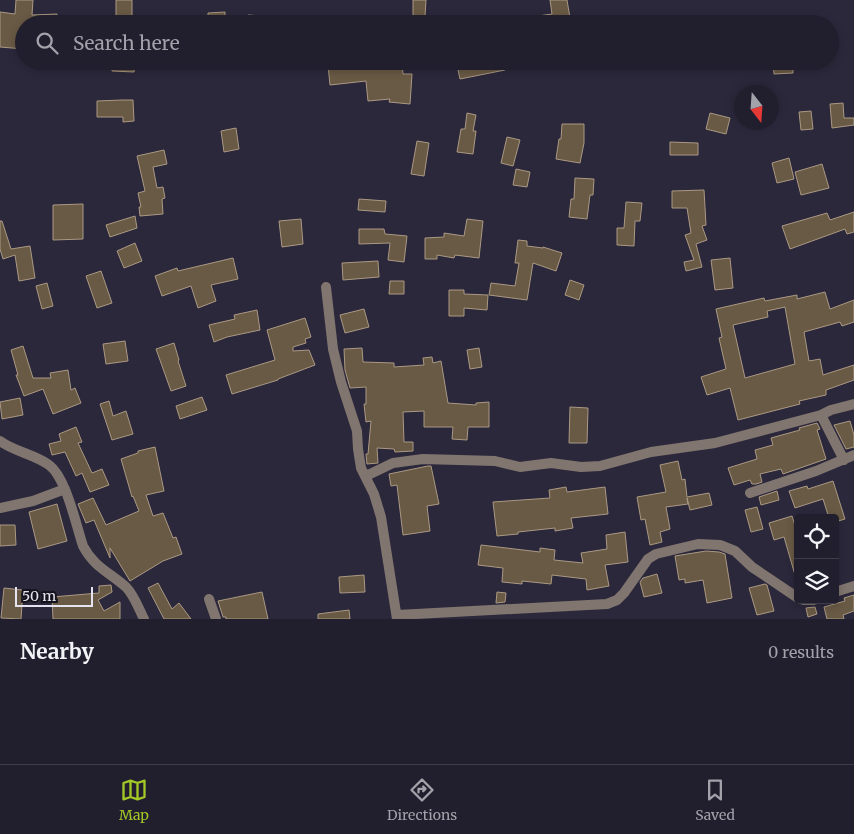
<!DOCTYPE html>
<html lang="en">
<head>
<meta charset="utf-8">
<style>
	body { margin:0; font-family:Merriweather,serif; background:#292735; color:#f1f3f6 }
	.controls { position:absolute; right:15px; bottom:15px; display:grid; overflow:hidden; border-radius:5px; box-shadow:0 2px 8px #0003 }
	.controls button { width:45px; height:45px; display:grid; place-items:center; padding:0; border:0; border-bottom:1px solid #3e3c49; background:#211e2d; color:#f1f3f6; font:25px sans-serif }
	.compass { position:absolute; left:734px; top:85px; width:45px; height:45px; border-radius:50%; background:#211e2d; box-shadow:0 2px 8px #0003; rotate:163deg }
	.scale { position:absolute; left:15px; bottom:12px; width:78px; box-sizing:border-box; padding-left:5px; border:2px solid #e5e3f0; border-top:0; font-size:14px; line-height:18px; white-space:nowrap; color:#e5e3f0; -webkit-text-stroke:4px #14121b; paint-order:stroke }
	.list { margin:0; padding:0; list-style:none }
	h2 { display:flex; justify-content:space-between; align-items:center; height:65px; margin:0; padding:0 20px; font-size:21px }
	h2 small { font-size:16px; font-weight:400; color:#a2a2aa }
	.icon { flex:none; width:28px; height:28px; fill:none; stroke:currentColor; stroke-width:2; stroke-linecap:round; stroke-linejoin:round }
	.map { position:relative; flex:none; width:854px; height:619px; overflow:hidden }
	.search { position:absolute; background:#211e2d; box-shadow:0 2px 8px #0003; left:15px; right:15px; top:15px; height:55px; display:flex; align-items:center; gap:12px; box-sizing:border-box; padding:0 18px; border-radius:28px; color:#a2a2aa; font-size:19px }
	.sheet { height:145px; background:#211e2d }
	nav { display:flex; justify-content:space-around; align-items:center; box-sizing:border-box; height:70px; border-top:1px solid #3e3c49; background:#211e2d; font-size:14px; color:#a2a2aa }
	nav a { display:grid; justify-items:center; gap:2px }
	nav .on { color:#a3c927 }
	.map>svg:first-child { display:block }
	.building { fill:#695a45; stroke:#aa9983; fill-rule:evenodd }
	.lines { fill:none; stroke-linecap:round; stroke-linejoin:round }
	.minor { stroke:#80766f; stroke-width:10 }
</style>
</head>
<body>
<div class="map">
<svg width="854" height="619" viewBox="0 0 854 619">
	<rect width="100%" height="100%" fill="#2c283c"/>
	<path class="building" d="M16 0H33L32 15 57 14V24H24V49L0 47V12L15 14Z
		M116 0H132V18H116Z
		M413 0H426L425 16H413Z
		M550 0H567L571 24H518V22L538 16 552 14Z
		M225 12V24H208V13Z
		M248 15 278 17 277 24H248Z
		M113 61H135L134 72 112 71Z
		M362 61H402L403 74H412L410 104 389 102 390 99 368 101 366 81 330 85 328 65Z
		M456 61H503L505 70 460 79Z
		M773 61H793V73L774 74Z
		M122 100H133L134 121 123 122V117H97V101Z
		M843 103 844 118H854V125L832 128 830 104Z
		M811 111 813 129 801 130 799 112Z
		M467 113 476 115 473 131H476L473 154 457 152 461 129H465Z
		M710 113 730 118 726 134 706 129Z
		M562 124H584V143L580 163 556 159 559 139H561Z
		M236 128 239 149 224 152 221 131Z
		M507 137 520 140 513 166 501 163Z
		M417 141 429 143 424 176 411 174Z
		M670 142 698 143V155H670Z
		M164 150 167 164 153 167 157 188 163 187 165 198 162 199 163 214 140 216 139 207H141L138 193 145 191 137 156Z
		M789 158 794 179 777 183 772 163Z
		M822 164 829 188 801 195 795 172Z
		M516 169 530 172 527 187 513 185Z
		M575 178 594 179 593 195H590L587 219 569 217 571 199H574Z
		M704 190 706 225 702 226 707 240 696 244 702 267 686 271 684 262 694 260 685 235 691 233 687 208H672V191Z
		M359 199 386 201 385 212 358 210Z
		M626 202 642 203 640 221H635L634 246 617 245V228H624Z
		M83 204V239L53 240V205Z
		M854 212V232L847 234 845 229 790 249 782 226 827 213 830 220Z
		M135 216 137 228 110 237 106 225Z
		M301 219 303 244 282 247 279 221Z
		M467 219 483 221 479 258 455 255 454 258 437 255V259H425V238L444 237V233L464 236Z
		M0 221H2L11 249 30 246 35 278 19 281 15 255 3 259 0 249Z
		M359 229H384L385 234 407 236 404 262 388 260 390 243 359 244Z
		M518 240 527 241V246L543 248V247L562 253 556 271 533 263 527 300 489 295 491 283 515 286 519 263H515Z
		M135 243 142 261 124 268 117 251Z
		M233 258 238 279 211 285 216 301 198 308 191 286 162 296 155 276 177 268 178 271Z
		M730 258 733 288 715 290 711 260Z
		M378 261 379 277 343 280 342 263Z
		M101 271 112 303 97 308 86 276Z
		M570 280 584 285 579 300 565 295Z
		M390 281H404V294H389Z
		M47 283 53 306 42 309 36 286Z
		M449 290H464V294L488 295 487 310 464 308V316H449Z
		M825 292 830 309 854 300V322L842 326 840 322 804 332 809 361 820 359 823 375 854 365V380L826 390V395L799 401 800 404 738 420 730 388 707 395 701 377 726 369 719 338 722 337 716 309 764 298 765 301 797 295V299ZM785 307 795 364 745 378 733 325 768 317 767 311Z
		M364 309 369 327 345 333 340 315Z
		M257 310 260 330 227 337 214 342 209 325 235 319 234 315Z
		M305 318 311 337 305 339 306 343 293 347V351L309 350 315 365 278 379V380L232 394 226 375 275 360 267 330Z
		M125 341 128 361 106 364 103 344Z
		M174 343 179 360 178 361 186 386 171 391 156 349Z
		M23 346 33 378H51L50 373 68 370 71 390 75 388 81 403 53 414 43 389 24 396 16 375H18L11 350Z
		M362 348 363 362 394 363V367L424 365 423 358 432 357 433 363 441 361 448 403 476 405V403L489 402V427H468L467 440 452 439 453 427H424V411L403 412 404 442H413V451L395 452 394 449 377 448 378 463 367 464 366 454H368L371 421 366 422 364 404H366V387L350 388 345 370 344 349Z
		M479 348 482 367 470 369 467 350Z
		M202 397 207 410 180 419 176 406Z
		M20 398 23 415 2 419 0 402Z
		M109 401 113 416 126 411 133 434 112 440 100 404Z
		M570 407 588 408 587 443H569Z
		M850 421 854 435V447L846 449 834 425Z
		M817 423 820 429 817 430 826 459 783 474 781 469 760 474 762 482 756 484H752L750 480 734 485 728 468 757 459 755 450 773 445 771 438 800 430 799 428Z
		M76 427 82 442 78 443 92 473 102 469 109 485 90 492 82 473 76 476 65 452 52 455 49 444 61 441 59 434Z
		M155 447 164 491 146 495 153 516 163 513 173 538 176 537 182 554 163 561 130 581 110 548V558L94 520 86 523 78 504 93 498 106 525 139 511 133 496 132 497 121 459 138 453V451Z
		M678 461 682 480 685 479 687 497 709 493 712 505 690 510 687 498 688 504 666 507 670 529 660 532 662 542 650 545 645 519 641 520 637 497 666 492 660 465Z
		M428 466H431L439 504 427 506 430 531 403 535 397 485 391 486 389 474Z
		M833 481 845 519 835 522V518H829L823 499 795 508 789 491 807 486 808 489Z
		M566 487 567 492 605 487 608 514 571 518 573 528 555 531V528L518 532V534L497 536 493 502 550 498 549 490Z
		M777 491 779 500 761 505 759 497Z
		M57 504 67 541 38 549 29 512Z
		M757 507 763 529 751 532 745 510Z
		M792 516 798 535V574L795 575 784 537 774 540 769 523Z
		M0 525H15L16 545 0 546Z
		M625 532 628 562 605 565 609 586 587 590 586 579 552 575 551 584 522 581V584L502 582 503 568 478 565 481 545 540 552V548L555 550 554 560 583 563 581 553 607 549 606 535Z
		M706 551 719 552 725 554 732 598 707 603 703 580 685 583V579L679 580 675 556Z
		M657 574 662 593 644 597 640 582 643 578Z
		M364 575 365 592 340 593 339 577Z
		M158 583 172 609 179 603 191 619H164L148 588Z
		M765 584 767 585 774 611 757 615 749 588Z
		M111 585 112 592 98 600 104 611 120 602V619H53L52 597 99 593V586Z
		M4 588 23 590 21 619 1 618Z
		M262 592 268 619H226V617H223L218 601Z
		M497 592 506 593 505 602 496 603Z
		M854 595V611L843 615 844 619H827L824 607 845 601 844 598Z
		M815 607 817 614 808 617 806 608Z
		M349 610 350 619H318V614Z"/>
	<g class="lines">
		<path class="minor" d="M326 287 333 349 341 382 357 431 358 449 361 468 374 494 381 517 397 619
			M821 415 844 460
			M0 441C15 452 34 454 49 465 66 477 76 525 83 546 94 567 109 572 126 587 134 595 139 609 144 619
			M366 476 393 463 423 459 495 461 520 467 551 463 581 467 600 466 651 452 715 443 821 415 831 410 854 404
			M750 493 816 471 854 455
			M0 508 33 501 65 489
			M835 592 854 586
			M209 599 216 619
			M803 600H814
			M397 615 607 604 617 600 624 593 648 559 656 554 698 544 720 545 735 551 752 567 798 598"/>
	</g>
</svg>
<div class="controls">
<button><svg class="icon" aria-label="locate" viewBox="0 0 24 24"><circle cx="12" cy="12" r="6"/><path d="M12 2v4M12 18v4M2 12h4M18 12h4"/></svg></button>
<button><svg class="icon" aria-label="layers" viewBox="0 0 24 24"><path d="M12 4l9 5-9 5-9-5zM3 14l9 5 9-5"/></svg></button>
</div>
<svg class="compass" viewBox="-18 -18 36 36"><path d="M0-13l5 13h-10z" fill="#e53935"/><path d="M0 13l5-13h-10z" fill="#a2a2aa"/></svg>
<div class="scale">50 m</div>
<div class="search"><svg class="icon" aria-label="search" viewBox="0 0 24 24"><circle cx="10" cy="10" r="6"/><path d="M15 15l6 6"/></svg>Search here</div>
</div>
<section class="sheet">
<h2>Nearby<small>0 results</small></h2>
<ul class="list">
</ul>
</section>
<nav>
<a class="on"><svg class="icon" aria-label="map" viewBox="0 0 24 24"><path d="M3 6l6-2 6 2 6-2v14l-6 2-6-2-6 2zM9 4v14M15 6v14"/></svg>Map</a>
<a><svg class="icon" aria-label="directions" viewBox="0 0 24 24"><path d="M12 3l9 9-9 9-9-9zM9 14v-3h6M13 9l2 2-2 2"/></svg>Directions</a>
<a><svg class="icon" aria-label="saved" viewBox="0 0 24 24"><path d="M7 4h10v16l-5-4-5 4z"/></svg>Saved</a>
</nav>
</body>
</html>
